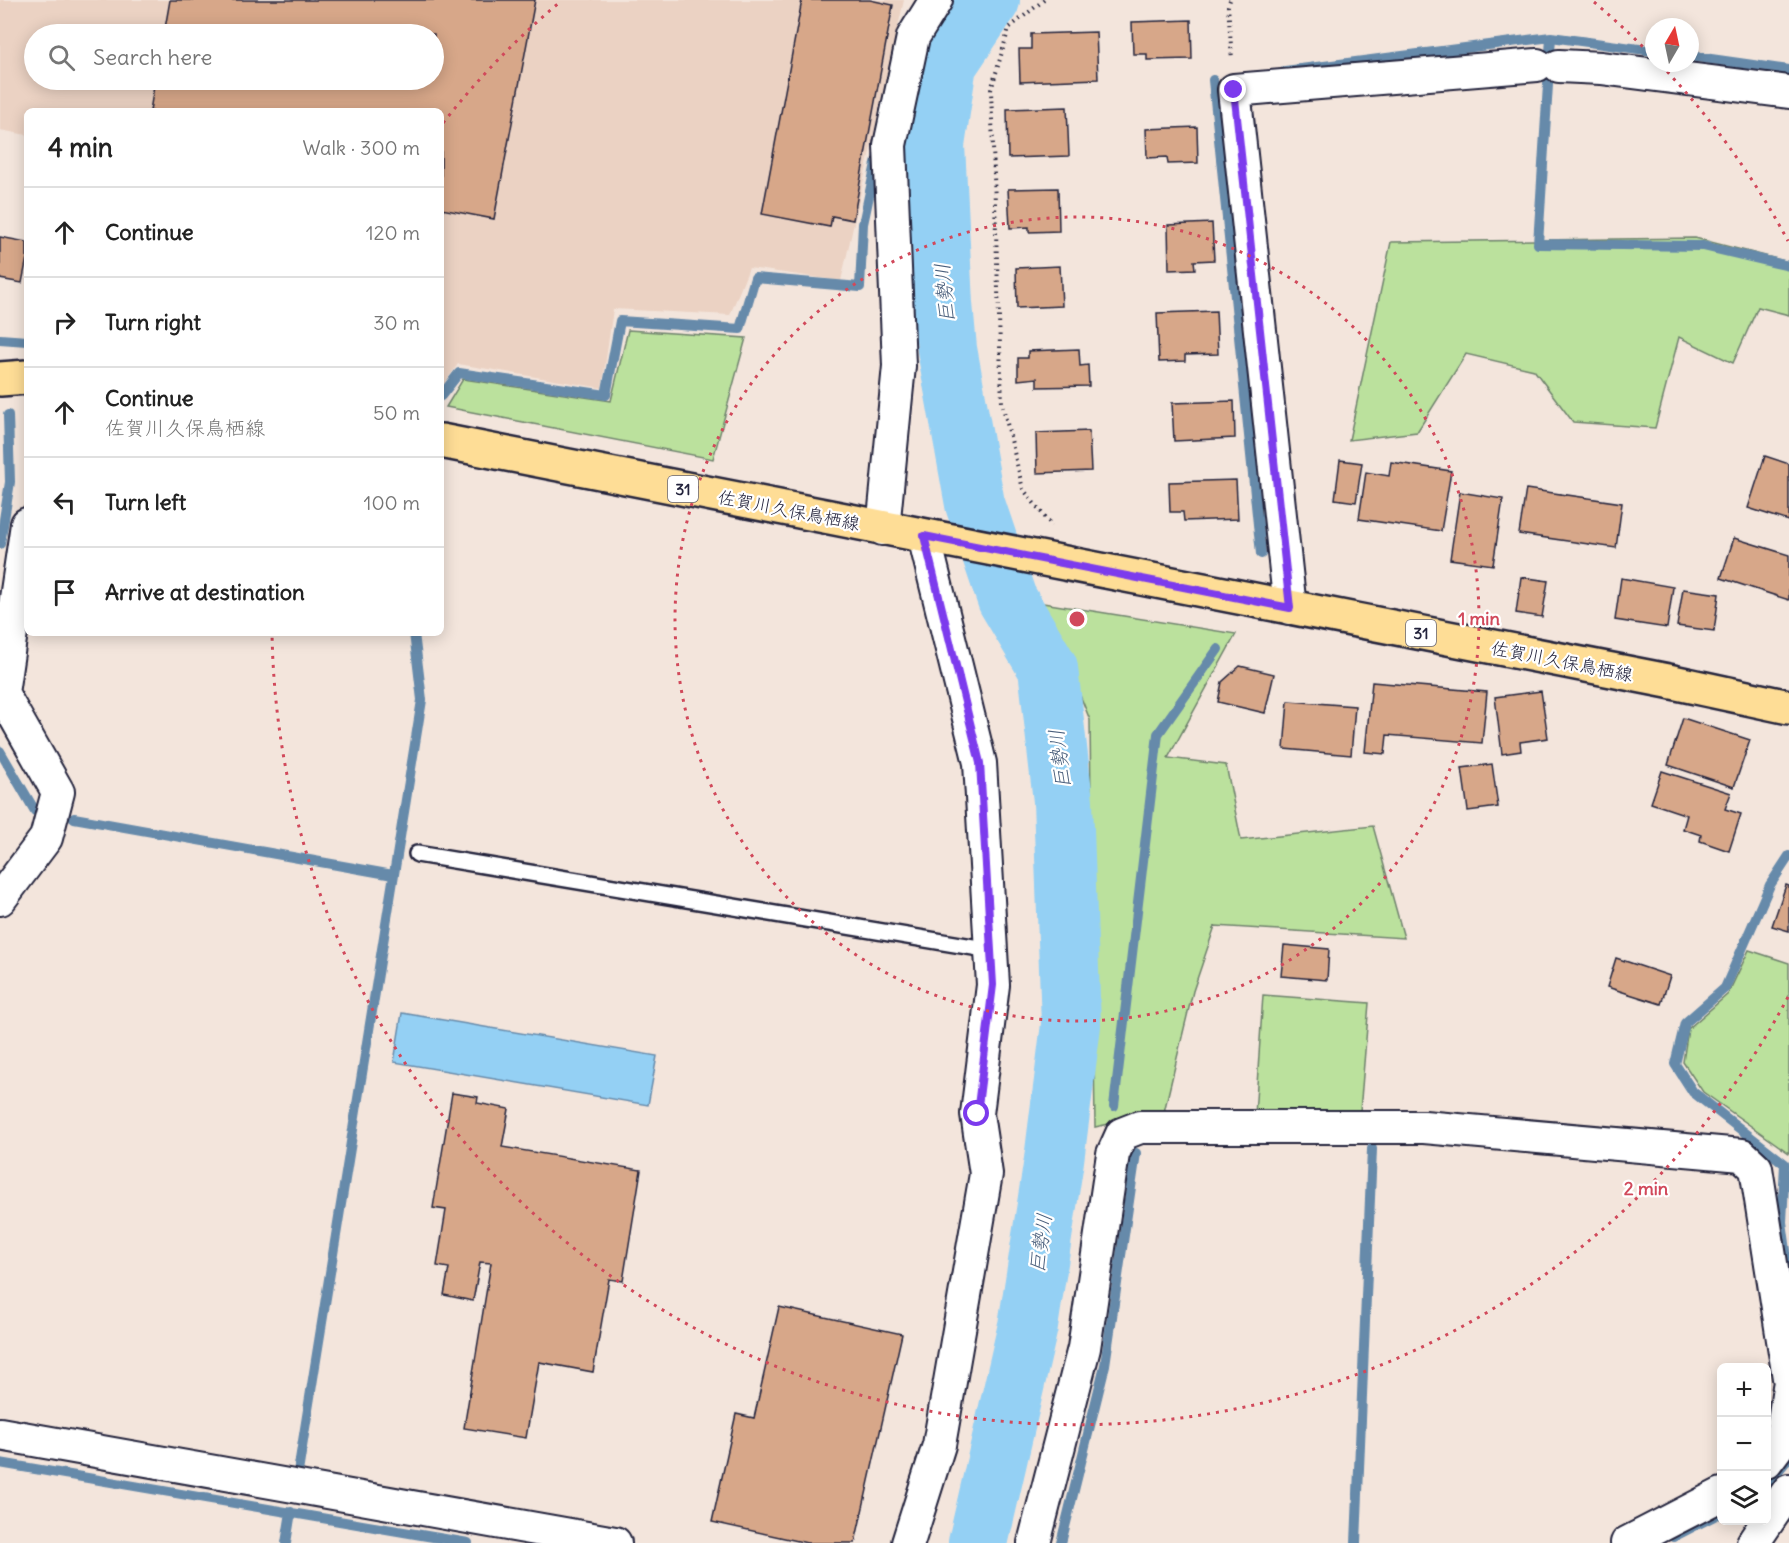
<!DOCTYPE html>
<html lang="en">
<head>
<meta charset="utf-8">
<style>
	body { margin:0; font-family:Delius,"Klee One",sans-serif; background:#f2f2f2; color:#222 }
	.controls { position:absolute; right:18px; bottom:18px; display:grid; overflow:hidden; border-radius:9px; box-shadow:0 3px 15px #0003 }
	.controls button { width:54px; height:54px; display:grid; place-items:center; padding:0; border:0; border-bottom:2px solid #e0e0e0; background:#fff; color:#222; font:30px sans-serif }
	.compass { position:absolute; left:1645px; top:18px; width:54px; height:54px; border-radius:50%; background:#fff; box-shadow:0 3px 15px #0003; rotate:9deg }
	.stop { position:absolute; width:18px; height:18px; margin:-14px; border:4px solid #7c3aed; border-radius:50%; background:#fff }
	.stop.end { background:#7c3aed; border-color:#fff; box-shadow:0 2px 6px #0008 }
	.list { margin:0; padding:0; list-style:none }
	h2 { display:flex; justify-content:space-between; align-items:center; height:78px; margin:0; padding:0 24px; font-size:26px }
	h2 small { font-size:20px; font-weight:400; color:#767676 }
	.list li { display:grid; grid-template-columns:39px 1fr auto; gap:18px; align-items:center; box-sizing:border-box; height:90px; padding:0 24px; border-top:2px solid #e0e0e0 }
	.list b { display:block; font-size:22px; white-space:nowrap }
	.list p { margin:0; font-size:20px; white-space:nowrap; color:#767676 }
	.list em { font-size:20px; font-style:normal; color:#767676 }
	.icon { flex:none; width:33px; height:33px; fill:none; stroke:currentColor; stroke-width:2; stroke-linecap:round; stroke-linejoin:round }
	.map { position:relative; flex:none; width:1789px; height:1543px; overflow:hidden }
	.search { position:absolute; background:#fff; box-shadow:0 3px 15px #0003; left:24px; top:24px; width:420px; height:66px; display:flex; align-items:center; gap:15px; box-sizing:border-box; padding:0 21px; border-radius:33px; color:#767676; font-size:22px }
	.panel { position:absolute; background:#fff; box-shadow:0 3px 15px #0003; left:24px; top:108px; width:420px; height:528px; border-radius:9px }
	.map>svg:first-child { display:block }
	.built { fill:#ebd2c3; fill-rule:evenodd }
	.green { fill:#bbe19d; stroke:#6e826c; stroke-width:1.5 }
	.water { fill:#94d0f4; stroke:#668aaa; stroke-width:1.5 }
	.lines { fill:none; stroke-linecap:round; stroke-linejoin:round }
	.stream { stroke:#668aaa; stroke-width:10 }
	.river { stroke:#94d0f4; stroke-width:60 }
	.building { fill:#d7a789; stroke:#22223b; stroke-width:1.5 }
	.lane-casing { stroke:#22223b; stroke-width:20 }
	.street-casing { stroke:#22223b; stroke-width:36 }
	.primary-casing { stroke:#22223b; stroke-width:38 }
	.path { stroke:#22223b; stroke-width:4; stroke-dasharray:1.5 4.5; stroke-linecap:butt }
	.lane { stroke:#fff; stroke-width:15 }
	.street { stroke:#fff; stroke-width:32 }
	.primary { stroke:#fedd96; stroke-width:33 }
	.route { stroke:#7c3aed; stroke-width:8 }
	.ring { fill:none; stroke:#d1495b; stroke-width:3; stroke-dasharray:3 6 }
	.labels { text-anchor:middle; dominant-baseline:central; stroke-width:4.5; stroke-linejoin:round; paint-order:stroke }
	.shield { fill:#fff; stroke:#646476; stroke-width:1.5 }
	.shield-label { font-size:16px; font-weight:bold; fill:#22223b }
	.street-label { font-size:18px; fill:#22223b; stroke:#fff }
	.water-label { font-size:20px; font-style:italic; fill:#4a5f7c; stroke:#fff }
	.centre { fill:#d1495b; stroke:#fff; stroke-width:3 }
	.ring-label { font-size:18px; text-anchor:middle; font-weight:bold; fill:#d1495b; stroke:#fff; stroke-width:4.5; stroke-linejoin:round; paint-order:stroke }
</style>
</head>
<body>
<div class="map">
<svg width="1789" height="1543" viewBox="0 0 1789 1543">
	<rect width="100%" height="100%" fill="#f3e5dc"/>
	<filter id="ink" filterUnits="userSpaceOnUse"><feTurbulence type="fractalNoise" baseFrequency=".0167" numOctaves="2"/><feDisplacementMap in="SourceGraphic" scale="12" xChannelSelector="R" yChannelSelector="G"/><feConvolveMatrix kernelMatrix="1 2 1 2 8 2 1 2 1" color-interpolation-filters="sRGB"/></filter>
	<g filter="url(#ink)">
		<path class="built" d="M0 0H904L841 281 749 268 730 315 613 309 602 388 458 364 441 388V111H27V135L0 130ZM34 34H434V80H34Z"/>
		<path class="green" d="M1695 238 1789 262V315L1758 307 1733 363 1679 337 1655 428 1573 422 1534 370 1466 354 1417 432 1349 440 1391 242Z
			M628 330 746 338 713 459 446 407 463 379 611 401Z
			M1043 603 1236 634 1168 758 1226 765 1241 840 1373 826 1404 938 1215 926 1193 991 1164 1112 1095 1127 1090 720Z
			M1749 950 1789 963V1153L1703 1092 1683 1062 1688 1029 1728 994Z
			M1263 995 1369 1003 1360 1111 1255 1115Z"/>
		<path class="water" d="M402 1013 657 1056 648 1105 394 1062Z"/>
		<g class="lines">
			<path class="stream" d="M1551 37 1538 244 1703 246 1789 266
				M1690 56 1789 70
				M1285 71 1551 37 1654 51
				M1213 80 1261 554
				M0 339 27 341
				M441 396 459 373 606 395 620 321 740 329 755 278 860 287 863 224 878 154
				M0 544 10 482 8 415
				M0 751 35 811
				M74 818 393 875
				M1789 856 1770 885 1725 988 1685 1023 1675 1064 1693 1092 1785 1164 1782 1222 1789 1272
				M1114 1106 1158 734 1218 649
				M0 1463 468 1543
				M298 1472 422 700 414 633
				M1766 1485 1789 1458
				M1673 1537 1722 1512
				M286 1543 291 1512
				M1061 1543 1105 1365 1136 1153
				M1356 1543 1372 1149"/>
			<path class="river" d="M978 1543 1028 1326 1054 1160 1071 1025 1063 801 1048 668 1007 599 975 504 947 349 943 304 935 145 947 64 990 0"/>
		</g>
		<path class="building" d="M170 0H535L494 219 441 209V111H150L155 80H434V34H164Z
			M802 0H870L893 5 853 220 832 216 830 227 762 214Z
			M1191 20 1192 59 1147 60V54H1133L1132 22Z
			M1096 32 1098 79 1020 82 1019 49H1031V34Z
			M1067 107 1069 156 1008 158 1007 109Z
			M1197 127 1198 163 1168 164 1167 157 1147 158 1146 129Z
			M1058 188 1059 231 1029 232V227L1010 228 1008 189Z
			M1212 223 1214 260 1194 261 1195 269 1169 270 1168 225Z
			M0 237 27 242V258L22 283 0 279Z
			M1060 266 1062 306 1017 308 1016 268Z
			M1216 311 1218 354 1185 355V361L1159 362 1157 313Z
			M1079 349 1080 366 1088 365 1089 386 1037 387V378L1018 380V358H1028V351Z
			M1234 401 1235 438 1174 441 1172 403Z
			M1089 431 1091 471 1037 473 1036 433Z
			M1765 456 1789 464V521L1748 508Z
			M1340 460 1362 463 1356 502 1335 499Z
			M1391 462 1451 471 1441 531 1359 519 1366 472 1389 476Z
			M1236 480 1238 519 1184 521 1183 512H1170L1169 482Z
			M1526 489 1622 503 1616 548 1519 534Z
			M1460 492 1503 499 1493 565 1450 559Z
			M1734 538 1789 555V600L1721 578Z
			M1521 577 1548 581 1542 617 1516 613Z
			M1621 578 1673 587 1667 628 1615 620Z
			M1683 589 1719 594 1714 631 1677 626Z
			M1240 666 1274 674 1265 713 1218 702 1222 682Z
			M1372 682 1487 692 1482 743 1387 735 1385 754 1365 752Z
			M1541 691 1548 738 1520 742 1521 751 1502 754 1495 697Z
			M1288 701 1355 706 1351 755 1284 749Z
			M1683 718 1750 740 1734 787 1668 765Z
			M1492 764 1498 807 1468 811 1462 768Z
			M1662 771 1731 793 1725 809 1741 814 1729 851 1700 841 1701 835 1683 829 1687 815 1651 803Z
			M1786 885 1789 886V931L1772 926Z
			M1284 945 1329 949 1327 980 1281 976Z
			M1616 958 1670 976 1661 1004 1607 987Z
			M452 1093 478 1097 477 1103 509 1109 502 1147 641 1170 623 1281 609 1279 593 1372 539 1362 526 1438 464 1428 491 1263 480 1262 473 1301 444 1295 449 1268 437 1266 446 1210 433 1208Z
			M779 1307 902 1334 855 1543H807L712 1522 736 1414 754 1418Z"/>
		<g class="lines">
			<g class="lane-casing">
				<path id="lane" d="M417 854 991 950"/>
			</g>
			<g class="street-casing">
				<path id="street" d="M1559 66 1601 68 1789 92
					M883 529 899 366 890 145 913 37 936 0
					M1290 608 1234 90 1537 65
					M0 899 46 838 58 792 2 693 27 524
					M0 1434 615 1543
					M1766 1462 1781 1442 1789 1387
					M908 1543 939 1445 986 1174 977 1114 993 985 980 763 924 536
					M1034 1543 1084 1348 1113 1154 1122 1134 1140 1127H1424L1742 1155 1756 1168 1789 1378
					M1627 1543 1722 1494
					M1753 1543 1789 1490"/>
			</g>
			<g class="primary-casing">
				<path id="primary" d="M0 379 27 377
					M441 441 1668 681 1789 707"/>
			</g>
			<path class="path" d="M1044 0 1009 28 991 90 1002 403 1023 489 1052 526
				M1230 0 1228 6 1232 59"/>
			<use href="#lane" class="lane"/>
			<use href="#street" class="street"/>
			<use href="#primary" class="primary"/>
		</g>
	</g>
	<g class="lines" filter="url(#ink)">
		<path class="route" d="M977 1114 993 985 980 763 924 536 1290 608 1234 90"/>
	</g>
	<g class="ring">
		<circle cx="1077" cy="619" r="402"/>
		<path d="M1788 997A805 805 0 0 1 272 633M443 123A805 805 0 0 1 560 2M1594 2A805 805 0 0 1 1651 55M1661 65A805 805 0 0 1 1788 241"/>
	</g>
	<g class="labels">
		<g class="shield">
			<rect x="668" y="476" width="30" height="26" rx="4.5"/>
			<rect x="1406" y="620" width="30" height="26" rx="4.5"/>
		</g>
		<g class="shield-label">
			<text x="683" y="489">31</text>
			<text x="1421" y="633">31</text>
		</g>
		<g class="street-label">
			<text transform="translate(789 510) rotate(11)">佐賀川久保鳥栖線</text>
			<text transform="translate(1562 661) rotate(11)">佐賀川久保鳥栖線</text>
		</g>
		<g class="water-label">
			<text transform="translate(944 293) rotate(-95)">巨勢川</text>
			<text transform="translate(1059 759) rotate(-97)">巨勢川</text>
			<text transform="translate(1040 1243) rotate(-82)">巨勢川</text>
		</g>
	</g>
	<circle cx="1077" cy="619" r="9" class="centre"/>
	<g class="ring-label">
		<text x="1479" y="625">1 min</text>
		<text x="1646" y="1195">2 min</text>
	</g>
</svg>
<div class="controls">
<button>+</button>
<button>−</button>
<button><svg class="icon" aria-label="layers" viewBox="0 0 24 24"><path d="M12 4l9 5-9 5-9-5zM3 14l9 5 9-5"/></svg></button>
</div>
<svg class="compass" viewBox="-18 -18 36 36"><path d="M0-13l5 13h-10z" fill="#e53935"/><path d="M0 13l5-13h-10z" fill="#767676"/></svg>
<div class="stop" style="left:977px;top:1114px"></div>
<div class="stop end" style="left:1234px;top:90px"></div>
<div class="search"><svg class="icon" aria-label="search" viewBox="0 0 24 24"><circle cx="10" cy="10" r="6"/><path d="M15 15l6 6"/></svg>Search here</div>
<section class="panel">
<h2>4 min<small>Walk · 300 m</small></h2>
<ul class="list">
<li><svg class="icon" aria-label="ahead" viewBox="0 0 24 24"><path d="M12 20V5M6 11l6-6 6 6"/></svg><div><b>Continue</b></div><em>120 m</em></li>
<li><svg class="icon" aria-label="right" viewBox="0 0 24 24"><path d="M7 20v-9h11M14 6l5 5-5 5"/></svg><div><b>Turn right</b></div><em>30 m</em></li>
<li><svg class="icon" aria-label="ahead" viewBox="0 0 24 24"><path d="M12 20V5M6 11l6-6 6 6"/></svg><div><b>Continue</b><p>佐賀川久保鳥栖線</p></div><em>50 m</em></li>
<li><svg class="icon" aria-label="left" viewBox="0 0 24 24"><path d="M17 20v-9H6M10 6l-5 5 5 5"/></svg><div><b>Turn left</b></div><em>100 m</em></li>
<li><svg class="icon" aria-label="arrive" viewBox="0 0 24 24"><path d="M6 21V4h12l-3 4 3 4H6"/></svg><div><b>Arrive at destination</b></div></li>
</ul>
</section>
</div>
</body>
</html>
